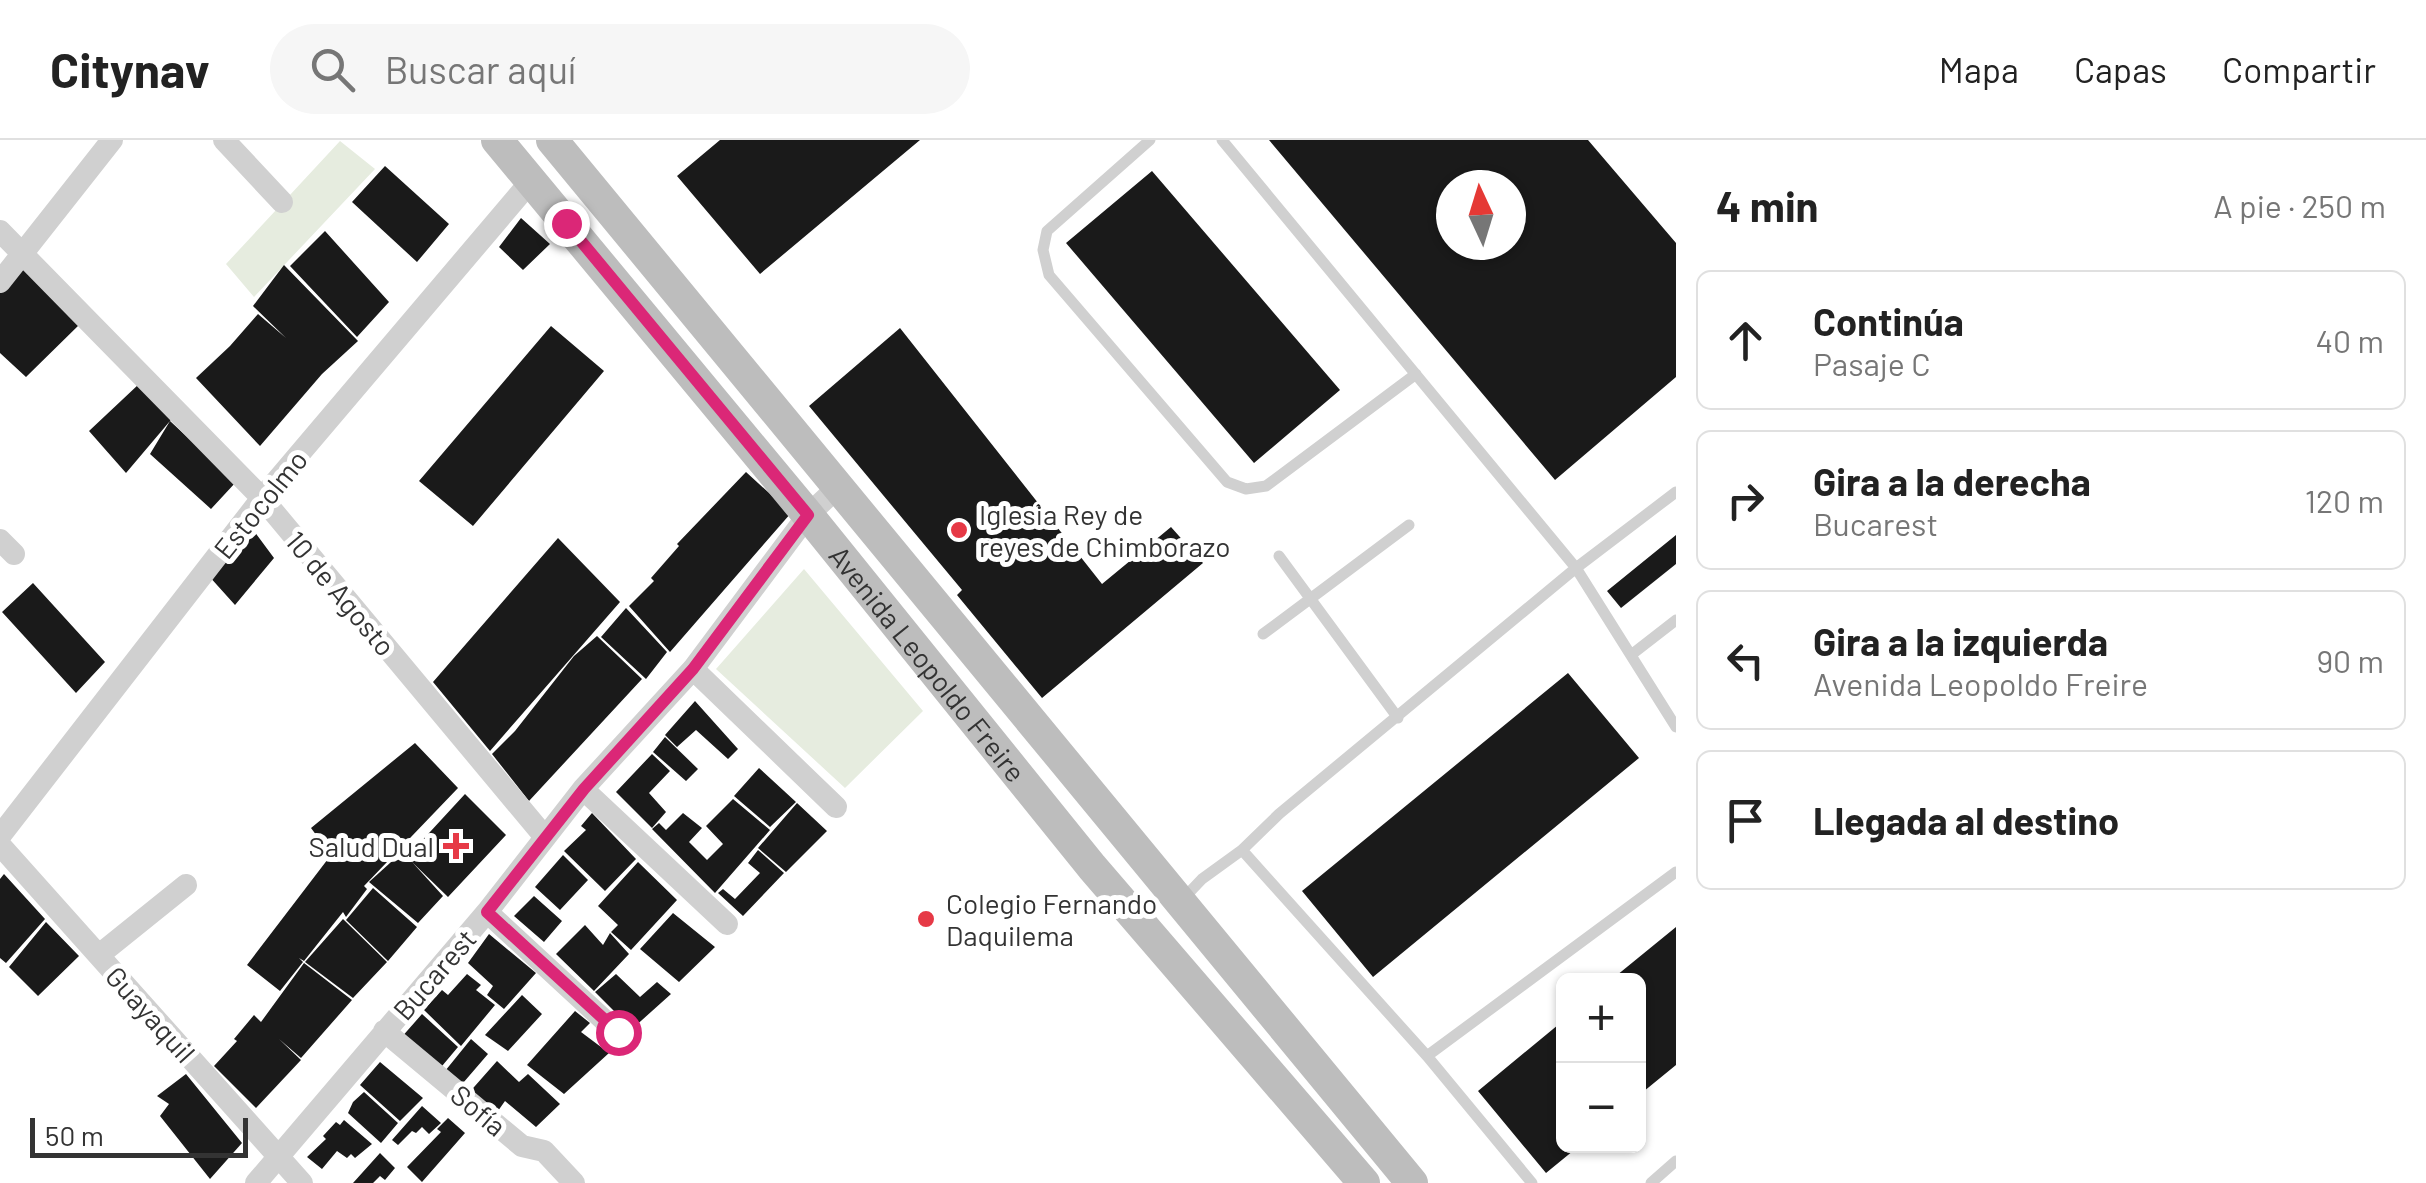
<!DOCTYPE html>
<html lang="es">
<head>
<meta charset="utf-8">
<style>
	body { margin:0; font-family:Barlow,sans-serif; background:#f6f6f6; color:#222 }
	.controls { position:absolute; right:30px; bottom:30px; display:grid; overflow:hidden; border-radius:15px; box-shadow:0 2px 8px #0004 }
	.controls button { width:90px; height:90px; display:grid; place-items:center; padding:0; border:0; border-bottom:2px solid #e0e0e0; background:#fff; color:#222; font:50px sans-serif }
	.compass { position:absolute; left:1436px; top:30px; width:90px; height:90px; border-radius:50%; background:#fff; box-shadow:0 2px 8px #0004; rotate:356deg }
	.scale { position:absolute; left:30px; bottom:25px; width:218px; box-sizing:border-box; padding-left:10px; border:5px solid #333; border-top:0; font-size:28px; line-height:35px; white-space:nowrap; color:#333; -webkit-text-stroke:8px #fff; paint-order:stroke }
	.stop { position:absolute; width:30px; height:30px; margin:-22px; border:8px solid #db2777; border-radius:50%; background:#fff }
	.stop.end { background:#db2777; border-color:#fff; box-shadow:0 2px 10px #0008 }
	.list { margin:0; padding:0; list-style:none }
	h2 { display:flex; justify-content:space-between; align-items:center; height:130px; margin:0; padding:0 40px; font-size:42px }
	h2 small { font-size:32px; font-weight:400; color:#767676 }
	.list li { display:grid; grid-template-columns:65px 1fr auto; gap:30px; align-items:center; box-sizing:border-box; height:140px; margin:0 20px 20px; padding:0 20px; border:2px solid #e0e0e0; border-radius:15px }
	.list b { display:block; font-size:38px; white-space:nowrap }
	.list p { margin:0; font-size:32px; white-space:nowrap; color:#767676 }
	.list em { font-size:32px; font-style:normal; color:#767676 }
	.icon { flex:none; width:55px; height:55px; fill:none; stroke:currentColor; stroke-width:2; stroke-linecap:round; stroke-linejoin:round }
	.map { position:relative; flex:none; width:1676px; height:1043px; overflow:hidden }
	header { display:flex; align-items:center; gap:60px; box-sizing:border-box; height:140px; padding:0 50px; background:#fff; border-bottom:2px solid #e0e0e0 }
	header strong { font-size:48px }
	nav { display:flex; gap:55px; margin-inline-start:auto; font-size:35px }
	.search { width:700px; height:90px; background:#f6f6f6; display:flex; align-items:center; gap:25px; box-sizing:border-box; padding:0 35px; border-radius:55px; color:#767676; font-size:38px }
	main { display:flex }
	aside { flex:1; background:#fff }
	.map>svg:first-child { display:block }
	.green { fill:#e6ecdf }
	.building { fill:#1a1a1a; fill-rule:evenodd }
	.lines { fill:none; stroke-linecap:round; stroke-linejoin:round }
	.service { stroke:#d0d0d0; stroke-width:11 }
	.minor { stroke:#d0d0d0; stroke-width:22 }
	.secondary { stroke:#bdbdbd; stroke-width:32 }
	.route { stroke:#db2777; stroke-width:12 }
	.poi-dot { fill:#e63946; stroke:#fff; stroke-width:4 }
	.labels { text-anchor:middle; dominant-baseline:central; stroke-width:10; stroke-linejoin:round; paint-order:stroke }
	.street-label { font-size:28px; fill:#333; stroke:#fff }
	.poi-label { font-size:28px; fill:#333; stroke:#fff; text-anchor:start }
</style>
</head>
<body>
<header>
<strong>Citynav</strong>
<div class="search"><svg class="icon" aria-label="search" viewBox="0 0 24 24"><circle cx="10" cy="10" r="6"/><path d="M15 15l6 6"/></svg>Buscar aquí</div>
<nav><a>Mapa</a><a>Capas</a><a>Compartir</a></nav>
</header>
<main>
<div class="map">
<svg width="1676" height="1043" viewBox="0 0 1676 1043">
	<rect width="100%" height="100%" fill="#fff"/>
	<path class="green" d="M340 1 375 29 254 157 226 124Z
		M804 429 923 571 845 648 716 529Z"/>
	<path class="building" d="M720 0H920L760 134 677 36Z
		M1269 0H1588L1676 103V237L1555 340ZM1451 45H1511V105H1451Z
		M385 26 449 84 417 122 352 62Z
		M1152 31 1340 250 1254 323 1066 103Z
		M521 78 550 104 523 130 499 107Z
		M325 91 389 162 357 197 290 126Z
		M284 125 358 201 322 234 260 306 196 238 230 206 258 174 286 198 253 166Z
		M23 126 81 183 26 237 0 213V152Z
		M551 186 604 231 473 386 419 341Z
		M900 188 1102 444 1171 387 1203 423 1042 558 957 455 962 450 809 266Z
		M139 244 173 277 170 281 236 342 211 369 150 314 170 281 126 333 89 291Z
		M746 332 791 373 670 512 629 466 654 441 651 438 679 406 677 404Z
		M248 383 274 418 235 465 208 435Z
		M1676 395V424L1621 468 1607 451Z
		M558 398 620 462 490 611 433 542Z
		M33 443 105 522 76 553 2 472Z
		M626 468 667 512 646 539 601 497Z
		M597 496 642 539 529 661 492 614 515 591 574 516Z
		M1568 533 1639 618 1373 837 1302 751Z
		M695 561 738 609 728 619 696 590 677 607 665 595Z
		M665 597 698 629 686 641 653 612Z
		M415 603 458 648 364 746 367 749 346 777 343 772 304 821 299 818 303 822 280 851 247 825 331 715 311 688Z
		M652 614 670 631 649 653 666 672 652 688 616 652Z
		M759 628 796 662 770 687 734 656Z
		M465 654 506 695 448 757 412 722 443 756 418 783 369 742 401 713 406 718Z
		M733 659 770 690 715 753 652 689 659 683 666 690 683 673 702 688 689 702 707 720 723 704 706 686Z
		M797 663 827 691 786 732 758 708Z
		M592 673 636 719 605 751 564 711 586 690 581 686Z
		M758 710 784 733 743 776 718 753 723 749 735 759 760 733 748 723Z
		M563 715 588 740 560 770 535 747Z
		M638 722 677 760 631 810 611 792 618 785 598 766Z
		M4 734 45 779 6 823 0 818V739Z
		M373 748 417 787 388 821 346 780Z
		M534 756 562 781 544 802 514 776Z
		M673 773 715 807 679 842 640 809Z
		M343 779 387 822 353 858 305 822Z
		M46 782 79 816 38 856 9 827Z
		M585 785 603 805 610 793 629 814 594 851 556 814Z
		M1676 787V925L1638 956V840H1611Z
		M489 794 536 833 504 869 487 855 493 846 468 823Z
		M304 823 352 860 301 918 279 899 301 920 256 968 214 926 237 901 234 899 254 875 261 882Z
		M467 834 481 845 476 850 495 865 461 906 424 870 442 850 448 855Z
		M616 834 640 857 657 842 671 854 632 889 595 852Z
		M522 855 542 874 508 911 485 895Z
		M575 871 590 883 581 892 609 913 564 954 527 925Z
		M422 874 458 907 437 932 400 899Z
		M1564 880V1006H1579L1546 1033 1478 951Z
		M471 899 488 914 457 950 441 936Z
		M497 921 519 942 528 934 560 964 536 987 505 961 493 978 467 955Z
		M380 922 423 958 400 981 360 945Z
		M186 934 242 1003 210 1039 160 976 169 964 157 956Z
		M364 952 398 983 381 1003 348 973 353 962Z
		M422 966 441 983 429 994 422 987 416 993 412 991 398 1005 392 1000Z
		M448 978 465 993 422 1042 407 1027 441 992 437 989Z
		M344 980 372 1004 355 1018 351 1014 347 1018 337 1011 322 1029 307 1017 326 999 323 996 336 982 340 985Z
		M380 1013 395 1028 385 1040 380 1036 373 1043H353Z"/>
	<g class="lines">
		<path class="service" d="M1150 0 1047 91 1043 110 1049 135 1227 342 1246 349 1266 346 1416 234
			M1222 0 1576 428 1676 587
			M1676 352 1576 428 1279 674 1242 710 1427 916 1676 732
			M1279 416 1398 578
			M1263 494 1409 385
			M1631 515 1676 480
			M1183 759 1202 739 1242 710
			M1427 916 1532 1043
			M1651 1043 1676 1021"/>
		<path class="minor" d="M224 0 282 62
			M0 91 262 358 544 696
			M0 142 112 0
			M0 400 14 414
			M693 529 836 667
			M583 649 727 784
			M0 696 262 358 531 41
			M0 705 302 1043
			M487 772 617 892
			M99 815 186 745
			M384 891 522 1006 544 1011 574 1043
			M256 1043 487 772 583 649 693 529 808 375 838 347"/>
		<g class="secondary">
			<path id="s1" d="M497 0 808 375 1092 727 1364 1043"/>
			<path d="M552 0 1412 1043"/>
		</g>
	</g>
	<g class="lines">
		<path class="route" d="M566 83 808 375 693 529 584 649 487 772 618 892"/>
	</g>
	<g class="poi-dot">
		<circle cx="959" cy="390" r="10"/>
		<path d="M451 691h10v10h10v10h-10v10h-10v-10h-10v-10h10z"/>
		<circle cx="926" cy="779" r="10"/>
	</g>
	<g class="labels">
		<g class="street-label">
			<text transform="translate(260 364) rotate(-51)">Estocolmo</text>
			<text transform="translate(341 453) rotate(50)">10 de Agosto</text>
			<text stroke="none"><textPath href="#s1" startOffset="678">Avenida Leopoldo Freire</textPath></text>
			<text transform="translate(434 834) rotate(-49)">Bucarest</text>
			<text transform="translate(151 874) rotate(48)">Guayaquil</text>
			<text transform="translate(479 970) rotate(40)">Sofía</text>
		</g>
		<g class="poi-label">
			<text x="979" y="374">Iglesia Rey de<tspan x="979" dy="32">reyes de Chimborazo</tspan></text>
			<text x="434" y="706" text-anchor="end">Salud Dual</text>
			<text x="946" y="763">Colegio Fernando<tspan x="946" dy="32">Daquilema</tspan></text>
		</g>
	</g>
</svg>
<div class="controls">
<button>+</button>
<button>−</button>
</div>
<svg class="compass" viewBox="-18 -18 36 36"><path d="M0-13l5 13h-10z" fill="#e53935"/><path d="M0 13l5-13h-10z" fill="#767676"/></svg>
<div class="scale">50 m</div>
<div class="stop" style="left:618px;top:892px"></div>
<div class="stop end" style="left:566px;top:83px"></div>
</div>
<aside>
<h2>4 min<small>A pie · 250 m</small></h2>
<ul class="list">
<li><svg class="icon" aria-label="ahead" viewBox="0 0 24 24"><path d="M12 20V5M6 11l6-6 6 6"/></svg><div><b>Continúa</b><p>Pasaje C</p></div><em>40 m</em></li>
<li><svg class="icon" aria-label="right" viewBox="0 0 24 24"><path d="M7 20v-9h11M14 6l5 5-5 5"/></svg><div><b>Gira a la derecha</b><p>Bucarest</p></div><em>120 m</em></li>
<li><svg class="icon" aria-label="left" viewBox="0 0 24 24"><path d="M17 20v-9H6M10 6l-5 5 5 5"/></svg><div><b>Gira a la izquierda</b><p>Avenida Leopoldo Freire</p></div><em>90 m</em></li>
<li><svg class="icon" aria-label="arrive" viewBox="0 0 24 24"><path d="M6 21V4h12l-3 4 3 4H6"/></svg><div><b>Llegada al destino</b></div></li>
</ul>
</aside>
</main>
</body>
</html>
